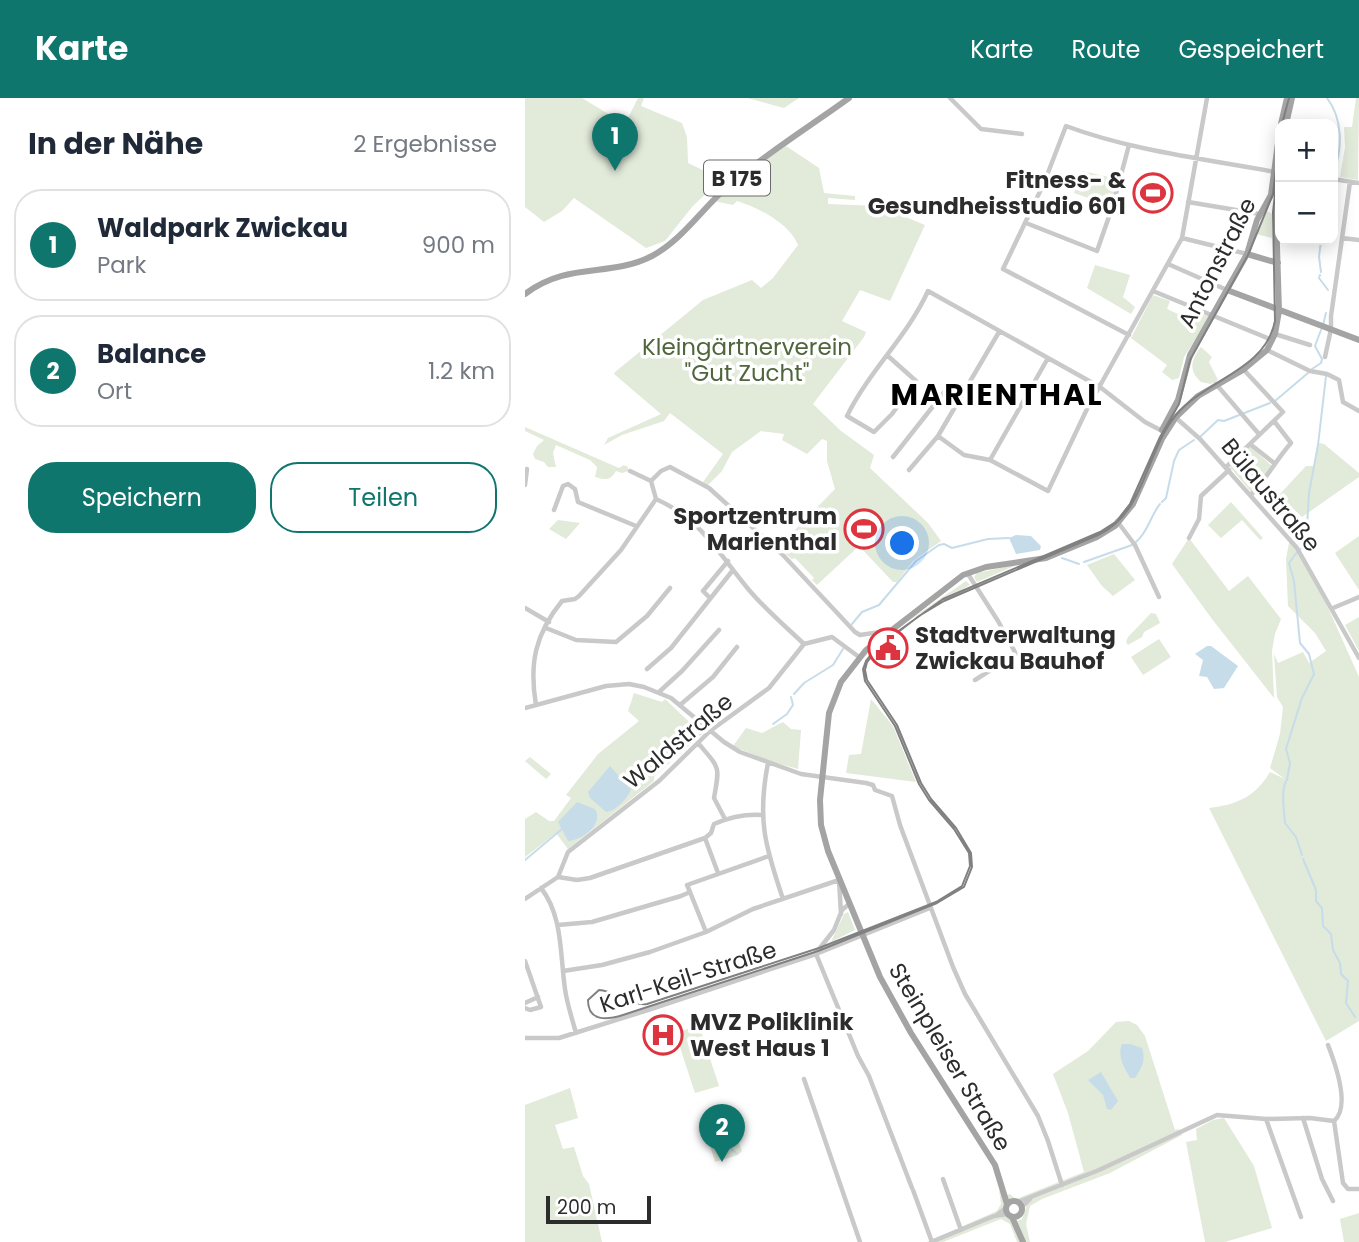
<!DOCTYPE html>
<html lang="de">
<head>
<meta charset="utf-8">
<style>
	body { margin:0; font-family:Poppins,sans-serif; background:#f2f2f3; color:#1f2937 }
	.controls { position:absolute; right:21px; top:21px; display:grid; overflow:hidden; border-radius:14px; box-shadow:0 4px 18px #0003 }
	.controls button { width:63px; height:63px; display:grid; place-items:center; padding:0; border:0; border-bottom:2px solid #e0e1e3; background:#fff; color:#1f2937; font:35px sans-serif }
	.scale { position:absolute; left:21px; bottom:18px; width:105px; box-sizing:border-box; padding-left:7px; border:4px solid #2c2c2c; border-top:0; font-size:19px; line-height:24px; white-space:nowrap; color:#2c2c2c; -webkit-text-stroke:5px #fff; paint-order:stroke }
	.you { position:absolute; left:378px; top:446px; width:24px; height:24px; margin:-18px; border:5px solid #fff; border-radius:50%; background:#1a73e8; box-shadow:0 0 0 10px #1a73e833 }
	.badge { display:grid; place-items:center; width:46px; height:46px; border-radius:50%; background:#0f766e; color:#fff; font-size:23px; font-weight:700 }
	.pin { position:absolute; translate:-50% -58px; filter:drop-shadow(0 2px 4px #0008) }
	.pin::after { content:''; position:absolute; top:37px; width:24px; height:21px; background:inherit; clip-path:polygon(0 0,100% 0,50% 100%) }
	.list { margin:0; padding:0; list-style:none }
	h2 { display:flex; justify-content:space-between; align-items:center; height:91px; margin:0; padding:0 28px; font-size:30px }
	h2 small { font-size:23px; font-weight:400; color:#747a83 }
	.list li { display:grid; grid-template-columns:46px 1fr auto; gap:21px; align-items:center; box-sizing:border-box; height:112px; margin:0 14px 14px; padding:0 14px; border:2px solid #e0e1e3; border-radius:28px }
	.list b { display:block; font-size:26px; white-space:nowrap }
	.list p { margin:0; font-size:23px; white-space:nowrap; color:#747a83 }
	.list em { font-size:23px; font-style:normal; color:#747a83 }
	.actions { display:flex; gap:14px; padding:21px 28px }
	.actions a { flex:1; padding:16px 0; border:2px solid #0f766e; border-radius:28px; text-align:center; font-size:24px; color:#0f766e }
	.actions .main { background:#0f766e; color:#fff }
	.map { position:relative; flex:none; width:834px; height:1144px; overflow:hidden }
	header { display:flex; align-items:center; gap:42px; box-sizing:border-box; height:98px; padding:0 35px; background:#0f766e; color:#fff }
	header strong { font-size:33px }
	nav { display:flex; gap:38px; margin-inline-start:auto; font-size:24px }
	main { display:flex }
	aside { flex:1; background:#fff }
	.map>svg:first-child { display:block }
	.green { fill:#e2eada; fill-rule:evenodd }
	.water { fill:#c7dce9 }
	.lines { fill:none; stroke-linecap:round; stroke-linejoin:round }
	.stream { stroke:#c7dce9; stroke-width:2 }
	.minor { stroke:#c9c9c9; stroke-width:4.5 }
	.major { stroke:#a4a4a4; stroke-width:6 }
	.tram { stroke:#818181; stroke-width:2 }
	.labels { text-anchor:middle; dominant-baseline:central; stroke-width:7; stroke-linejoin:round; paint-order:stroke }
	.shield { fill:#fff; stroke:#6b6b6b; stroke-width:2 }
	.shield-label { font-size:21px; font-weight:bold; fill:#2c2c2c }
	.poi-label { font-size:23px; font-weight:bold; fill:#2c2c2c; stroke:#fff; text-anchor:end }
	.street-label { font-size:23px; fill:#2c2c2c; stroke:#fff }
	.park-label { font-size:23px; fill:#4f663c; stroke:#fff }
	.district-label { font-size:30px; font-weight:bold; letter-spacing:2px; fill:#000; stroke:#fff }
</style>
</head>
<body>
<header>
<strong>Karte</strong>
<nav><a>Karte</a><a>Route</a><a>Gespeichert</a></nav>
</header>
<main>
<aside>
<h2>In der Nähe<small>2 Ergebnisse</small></h2>
<ul class="list">
<li><span class="badge">1</span><div><b>Waldpark Zwickau</b><p>Park</p></div><em>900 m</em></li>
<li><span class="badge">2</span><div><b>Balance</b><p>Ort</p></div><em>1.2 km</em></li>
</ul>
<div class="actions"><a class="main">Speichern</a><a>Teilen</a></div>
</aside>
<div class="map">
<svg width="834" height="1144" viewBox="0 0 834 1144">
	<rect width="100%" height="100%" fill="#fff"/>
	<path class="green" d="M0 0H57L100 26 113 0H119L116 8 157 25 162 39 163 65 196 81 167 109 140 143 121 150 49 100 37 113 19 124 0 109Z
		M222 0H274L259 10Z
		M831 0H834L833 82 815 79 820 49 819 29H827Z
		M261 48 294 70 299 95 330 98V102L303 100V106L354 108 400 127 365 203 335 192 317 223 341 234 339 239 288 306 316 333 349 357 345 370 403 425 416 443 388 463 372 484H368L334 448 292 487 287 482 289 480 270 460 267 461 261 456 266 436 310 391 302 363V343L297 341 282 356 257 342 259 336 236 333 207 354 197 373 183 387 178 384 198 356 145 315 139 323 97 337 79 347 83 340 136 316 89 276 90 274 178 202 227 182 236 190 248 180 273 147C264 125 234 110 212 103L208 107 189 103 211 83Z
		M557 73 593 81 587 106 583 107 549 95Z
		M742 113 747 116V140L731 136Z
		M570 167 605 177 598 199 610 209 606 216 562 190Z
		M628 197 645 203 642 211 668 223 672 214 685 219 659 259 654 280 647 282 637 274 642 267 606 240Z
		M676 249 687 259 684 264 693 282 686 286 676 284C663 273 666 261 676 249Z
		M0 329 94 370 99 367 103 369V373L97 375 91 373C85 383 81 382 70 379L72 369 65 362 31 347 28 355 31 369H23L19 364 10 361 8 356 12 348 19 342 0 333Z
		M794 345 799 346 834 375V379L777 419 754 397 781 368H789Z
		M725 348 747 368 738 382 726 394 704 368Z
		M706 404 738 440 735 442 717 422 696 440 683 427Z
		M33 422 55 425 41 441 24 431Z
		M834 438V492L810 455Z
		M664 440 704 493 723 478 756 521 750 536 747 553 749 600 687 521 647 466Z
		M769 443 805 514 834 579V923L801 943 684 710C712 707 731 698 745 674L760 681 745 670 755 636 758 609 752 599 749 556 753 565 778 554 784 565 801 553 790 535 763 508 761 461 764 445Z
		M589 456 610 482 588 498 577 488 562 467Z
		M494 466 452 484 449 479 452 475Z
		M441 483 445 487 386 521Z
		M626 515 631 516 635 525 619 534 617 539 603 547 601 544 603 539Z
		M834 519V553L820 527Z
		M634 541 646 559 618 577 606 559Z
		M109 595 137 604 140 601 177 636 129 679V683L43 751 31 735 0 759V721L11 714 24 723H29L46 700 41 697 73 656 114 623 103 613Z
		M346 601 368 628 391 684 321 675 324 657 336 656Z
		M258 624 266 631 276 632 273 671 244 663 208 648 221 630 237 635Z
		M5 659 26 676 21 681 0 663Z
		M323 814 330 832 306 844 319 816Z
		M604 923 612 927 620 938 650 1032 654 1031 657 1037 585 1075 517 1101 505 1108 501 1126 505 1144H492L485 1126 476 1121 418 1144H402L472 1113 476 1106 474 1092 478 1098 485 1096 491 1101 559 1074 543 1015 528 976 563 953 591 924ZM487 1100 494 1103 500 1101 502 1107 497 1121 489 1124 481 1117 478 1110 481 1103Z
		M170 928 175 930 194 988 170 995 151 937 152 935Z
		M45 990 53 1020 30 1027 38 1051 49 1049 58 1078 64 1086 77 1144H0V1007Z
		M699 1020 729 1068 747 1130 700 1144H680L661 1044 672 1042 671 1031 688 1022Z
		M207 1026 217 1053 213 1057 190 1064 181 1034Z
		M834 1115V1144H819L815 1121Z"/>
	<path class="water" d="M491 437 506 438 516 448 515 452 491 456 484 440Z
		M682 548H686L713 568 699 590 689 591 682 579 674 578 678 562 670 556Z
		M85 668 106 692C101 702 92 712 81 714L65 700 63 694Z
		M52 704 70 711C79 726 58 742 43 743L33 724Z
		M597 946H605L617 950C621 962 617 970 610 980H605C599 969 592 959 597 946Z
		M576 974 593 1003 586 1012 582 1011 578 997 563 982Z"/>
	<g class="lines">
		<path class="stream" d="M802 0C818 21 818 52 808 75
			M796 142 794 159 796 174
			M795 177 794 180 803 192
			M798 227 801 215
			M787 271 796 265 797 261 790 248 796 232
			M750 303 783 275
			M676 338 693 322 699 323 745 305
			M637 404 641 400 649 363 654 352 669 342
			M611 444C624 433 625 418 635 406
			M776 451 781 445 784 395 793 347 801 278
			M773 453 764 465 769 483 775 545 784 556 789 576 776 602
			M537 460 554 466
			M559 464 607 447
			M327 526 337 514 354 507 391 463 414 447 419 446 427 450 463 441 484 440
			M269 596 279 585 308 567 318 551
			M248 626 262 616 268 607 266 599
			M762 682 765 665 761 651 776 603
			M761 683C756 694 759 713 760 725L771 739 777 757
			M106 690 114 691
			M778 761 791 792V803L797 810 798 828 806 836 808 852 815 865 816 876 823 883 821 905 830 919
			M0 762 37 731
			M193 1040 211 1055"/>
		<path class="minor" d="M425 0 456 31 497 36
			M808 81 834 85
			M663 104 735 116
			M501 125 572 153 588 107 604 47
			M657 140 722 156
			M817 140 834 142
			M643 166 702 192
			M628 193 747 242
			M750 236 785 247
			M604 237 478 171 519 85 541 28C608 53 680 61 750 74
			M742 252 785 273 802 276 814 282 818 304 834 313
			M363 258 391 283 367 316 349 334 322 318C344 273 382 239 403 193L575 289 620 324 639 334
			M800 259 806 231V218L825 84
			M691 286 733 335
			M650 319 675 341 772 450 834 560
			M413 338 439 357 465 362 523 393 562 311 657 140 682 0
			M725 346 749 365
			M368 359 424 288
			M465 362 523 260
			M701 369 758 314 719 272
			M384 372 413 338 474 234
			M105 373 126 383
			M0 387 2 371
			M726 397C742 380 751 362 766 345L749 323
			M29 412 38 388 43 386 50 391 53 404 111 428
			M592 423 610 447 634 499
			M664 440 674 421 676 398 704 372
			M443 476 473 523 491 556 450 582
			M185 500 178 493 203 463
			M0 510 24 524
			M808 510 834 499
			M21 530 51 542 91 544 122 518 145 490
			M279 546C260 528 241 512 224 492 194 456 176 421 131 401L126 383 136 373 145 369 184 390 257 456 330 534 335 537 362 533
			M122 571 146 550 208 472
			M134 594 157 573 194 532
			M11 607C4 566 10 536 37 503L50 501 54 498 96 452 131 401
			M155 607 188 579 212 549
			M0 610 81 588 104 586 119 589 146 600 199 644 215 654 276 676 341 685 348 687 350 692 367 698 375 727 428 869 440 896 513 1018 523 1043 537 1087
			M173 645C195 671 195 667 189 700L200 721
			M243 665C232 721 240 748 258 801
			M180 740 193 775
			M33 779 52 782 65 780 180 740 186 735 189 726C205 719 220 716 237 717
			M16 790C38 818 35 857 40 891 42 906 47 920 51 935
			M165 794 181 834
			M0 801 33 779 43 754 134 683 185 633 244 590 279 546 307 539 334 559
			M33 827 67 824 156 798 165 794 162 787 244 758
			M291 855 309 832 317 812 324 806
			M291 856 333 958 344 978 387 1090
			M0 863 16 909 5 912 0 910
			M38 873 77 867 125 854 181 834 228 811 314 782 316 816
			M0 905 13 899
			M0 940H34L123 912 291 856 405 810
			M803 947C810 965 826 1009 809 1023
			M279 981 335 1144
			M778 1020 797 1081 808 1103
			M741 1021 776 1119
			M809 1023 818 1085 823 1091H834
			M418 1081 436 1132
			M388 1092 407 1144
			M493 1104 574 1072 692 1017 741 1021 785 1020 809 1023
			M497 1109 505 1101
			M473 1116 481 1110
			M406 1144 469 1118 482 1116"/>
		<path class="major" d="M756 26 762 0
			M761 26 767 0
			M722 156 753 165
			M702 192 834 242
			M0 196C43 163 84 180 127 158 157 142 177 111 202 89 240 56 284 29 324 0
			M637 332 653 302 665 257 722 156 732 122 746 97 755 30
			M481 1111a8 8 0 1 1 16 0a8 8 0 1 1-16 0Z
			M482 1106 470 1067 386 935 355 879 303 753 296 727 295 702 304 615 316 584 341 552 438 477 461 469 521 460 572 439 590 428 608 406 637 341 651 319 673 298 718 272 742 252 750 236 754 213 751 116 755 66
			M487 1119 498 1144"/>
		<path class="tram" d="M757 26 764 0
			M755 39 748 96 723 157 665 262 654 306 635 339 605 406 592 423 575 434 418 501 354 547 341 563 338 571 340 583 370 628 394 686 404 702 429 731 444 755 445 768 437 788 411 804 294 850 122 906C103 908 91 893 74 892L63 902C63 924 82 922 98 917L293 853 412 805 439 789 447 769 446 755 431 730 406 701 396 685 372 627 342 582 340 572 342 564 355 548 394 518 419 503 573 437C621 415 620 354 651 317 681 281 740 273 750 223L748 114 755 52"/>
	</g>
	<defs>
		<g id="stadium-ring" transform="scale(2.0125)"><circle r="9.5" fill="#fff" stroke="#dd3540" stroke-width="1.5"/><path d="M0-5a6.5 5 0 1 0 0 10a6.5 5 0 1 0 0-10ZM-3.5-1.8h7v3.6h-7Z" fill="#dd3540"/></g>
		<g id="civic-ring" transform="scale(2.0125)"><circle r="9.5" fill="#fff" stroke="#dd3540" stroke-width="1.5"/><path d="M-.6-6.5H3V-4.5H.6V-3L4-1V1h2V6H-6V1h2V-1L-.6-3ZM-1.2 2.5V6h2.4V2.5Z" fill="#dd3540"/></g>
		<g id="hospital-ring" transform="scale(2.0125)"><circle r="9.5" fill="#fff" stroke="#dd3540" stroke-width="1.5"/><path d="M-5-5h3v3.5h4V-5h3V5h-3V1.5h-4V5h-3Z" fill="#dd3540"/></g>
	</defs>
	<g fill-rule="evenodd">
		<use href="#stadium-ring" x="628" y="95"/>
		<use href="#stadium-ring" x="339" y="431"/>
		<use href="#civic-ring" x="363" y="550"/>
		<use href="#hospital-ring" x="138" y="937"/>
	</g>
	<g class="labels">
		<rect class="shield" x="179" y="62.5" width="66" height="35" rx="5"/>
		<g class="shield-label">
			<text x="212" y="80">B 175</text>
		</g>
		<g class="poi-label">
			<text x="601" y="82">Fitness- &amp;<tspan x="601" dy="26">Gesundheisstudio 601</tspan></text>
			<text x="312" y="418">Sportzentrum<tspan x="312" dy="26">Marienthal</tspan></text>
			<text x="390" y="537" text-anchor="start">Stadtverwaltung<tspan x="390" dy="26">Zwickau Bauhof</tspan></text>
			<text x="165" y="924" text-anchor="start">MVZ Poliklinik<tspan x="165" dy="26">West Haus 1</tspan></text>
		</g>
		<g class="street-label">
			<text transform="translate(692 165) rotate(-63)">Antonstraße</text>
			<text transform="translate(746 397) rotate(50)">Bülaustraße</text>
			<text transform="translate(153 643) rotate(-40)">Waldstraße</text>
			<text transform="translate(163 879) rotate(-18)">Karl-Keil-Straße</text>
			<text transform="translate(425 959) rotate(59)">Steinpleiser Straße</text>
		</g>
		<g class="park-label">
			<text x="222" y="249">Kleingärtnerverein<tspan x="222" dy="26">"Gut Zucht"</tspan></text>
		</g>
		<g class="district-label">
			<text x="472" y="296">MARIENTHAL</text>
		</g>
	</g>
</svg>
<div class="controls">
<button>+</button>
<button>−</button>
</div>
<div class="scale">200 m</div>
<div class="you"></div>
<div class="pin badge" style="left:90px;top:73px">1</div>
<div class="pin badge" style="left:197px;top:1064px">2</div>
</div>
</main>
</body>
</html>
